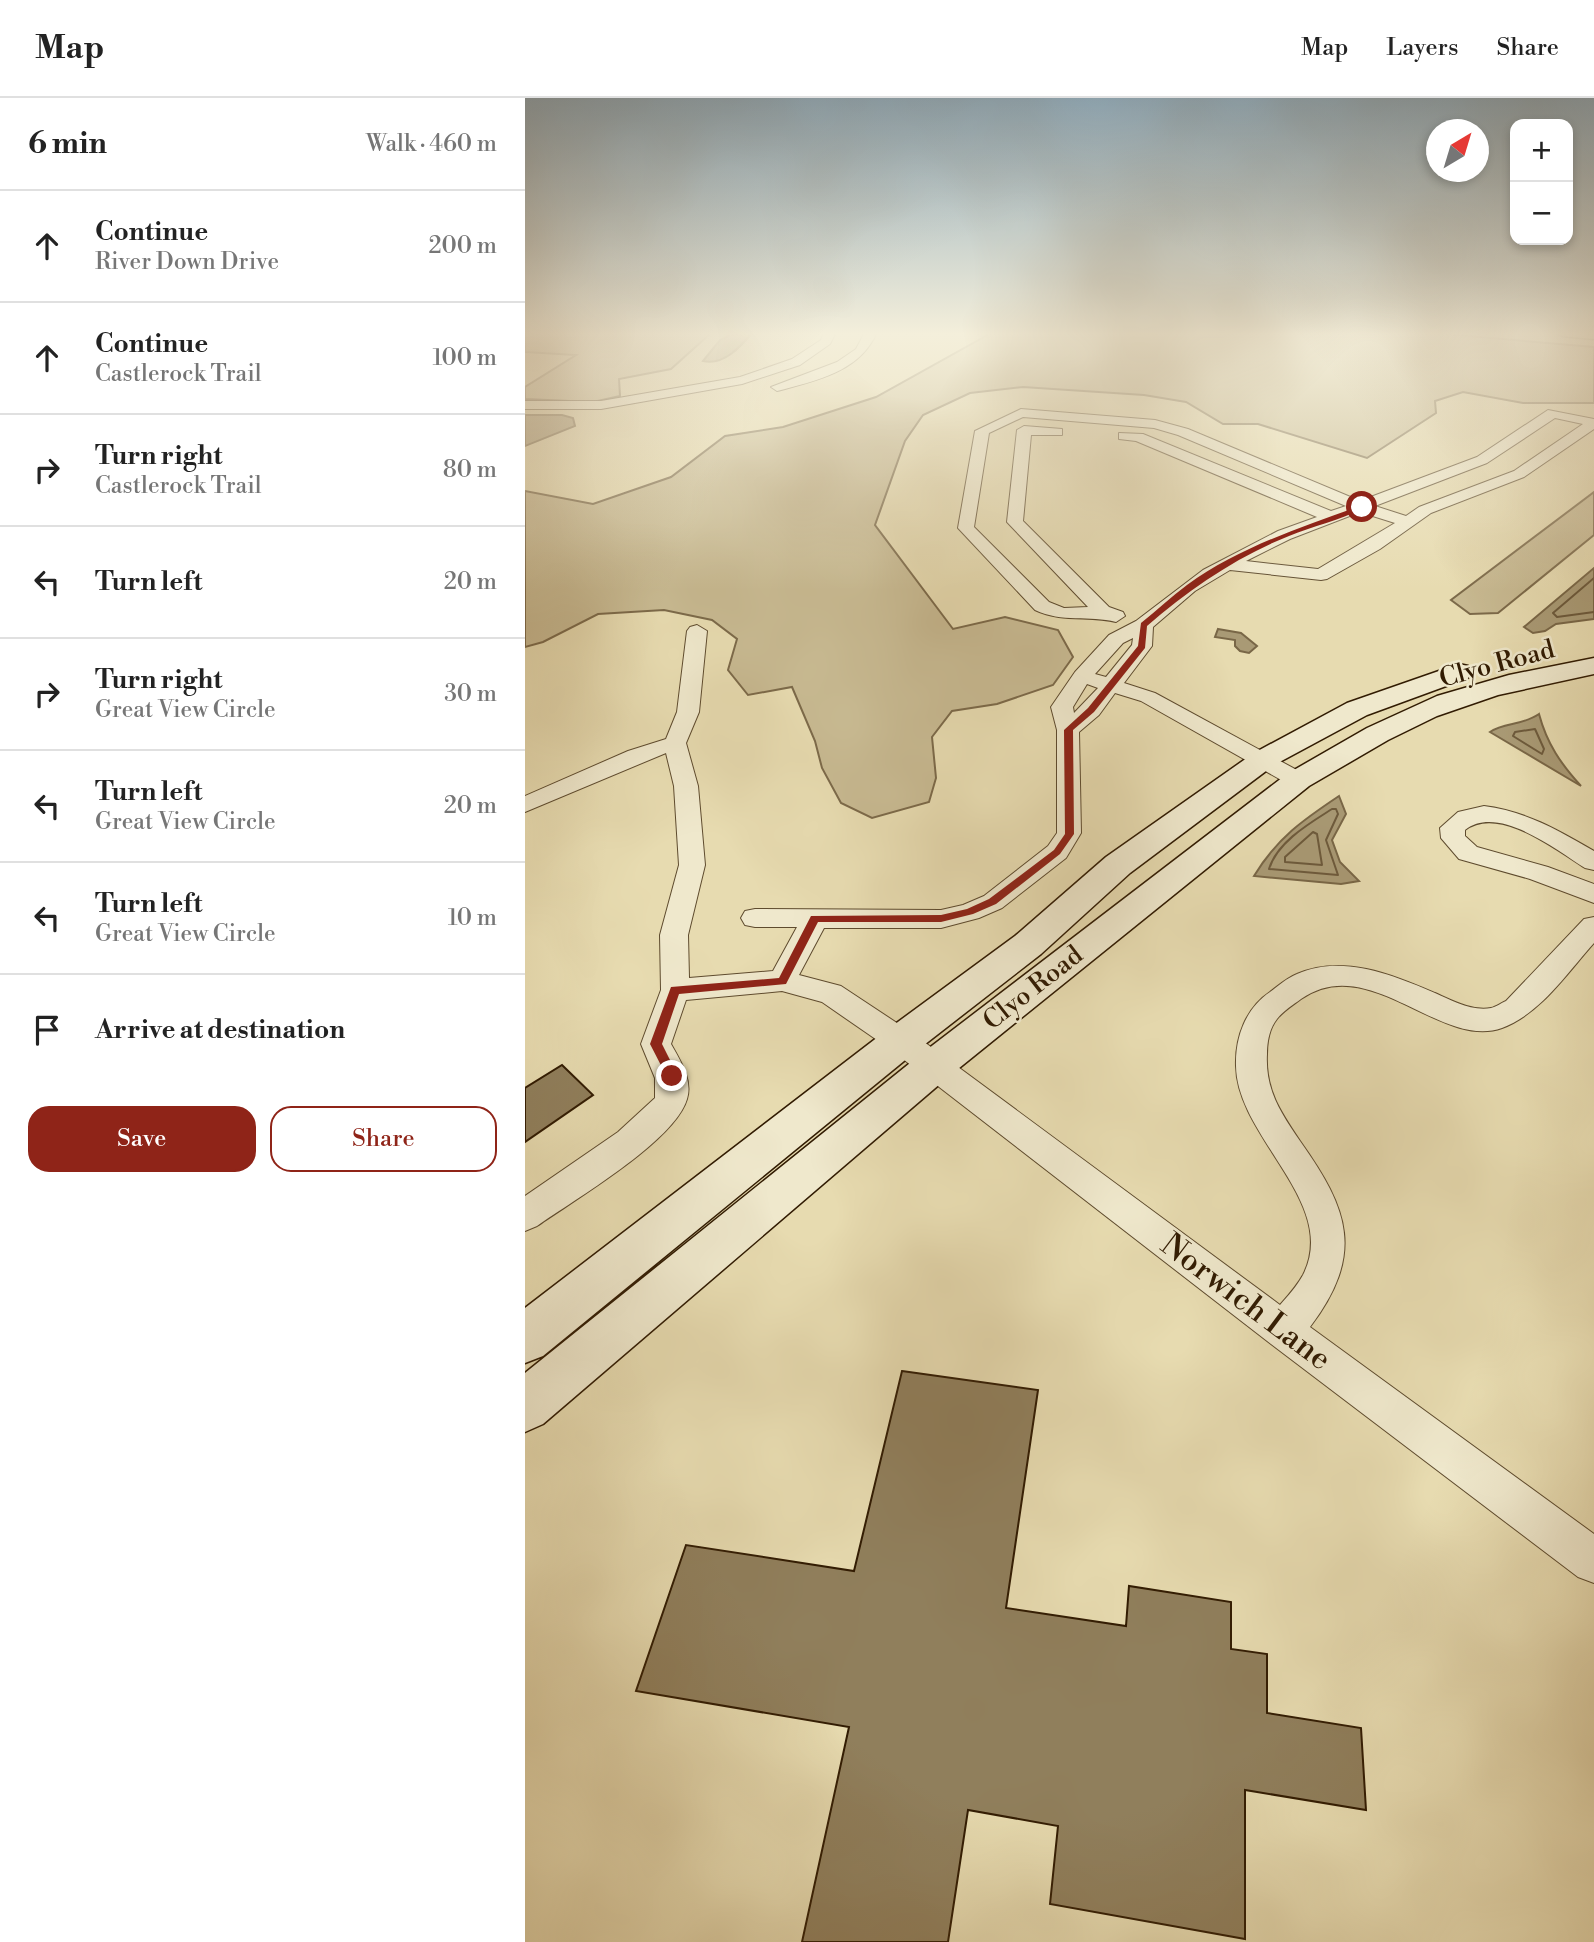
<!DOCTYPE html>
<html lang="en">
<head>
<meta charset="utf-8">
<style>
	body { margin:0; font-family:"Libre Bodoni",serif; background:#f2f2f2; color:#222 }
	.controls { position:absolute; right:21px; top:21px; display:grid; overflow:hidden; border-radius:14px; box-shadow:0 4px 10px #0003 }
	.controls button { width:63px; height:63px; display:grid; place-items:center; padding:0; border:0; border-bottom:2px solid #e0e0e0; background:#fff; color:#222; font:35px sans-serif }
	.compass { position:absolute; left:901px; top:21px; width:63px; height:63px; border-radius:50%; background:#fff; box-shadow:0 4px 10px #0003; rotate:38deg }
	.stop { position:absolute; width:21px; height:21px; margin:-16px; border:5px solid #8f2418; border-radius:50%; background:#fff }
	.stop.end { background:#8f2418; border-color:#fff; box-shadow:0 2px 7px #0008 }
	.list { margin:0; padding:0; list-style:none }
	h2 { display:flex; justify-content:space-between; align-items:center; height:91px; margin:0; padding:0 28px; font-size:30px }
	h2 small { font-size:23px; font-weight:400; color:#767676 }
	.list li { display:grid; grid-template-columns:46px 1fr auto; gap:21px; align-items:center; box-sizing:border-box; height:112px; padding:0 28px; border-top:2px solid #e0e0e0 }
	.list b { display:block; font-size:26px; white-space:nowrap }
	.list p { margin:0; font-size:23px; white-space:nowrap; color:#767676 }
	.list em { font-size:23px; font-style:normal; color:#767676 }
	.actions { display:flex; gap:14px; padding:21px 28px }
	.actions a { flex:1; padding:16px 0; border:2px solid #8f2418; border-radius:21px; text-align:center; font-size:24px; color:#8f2418 }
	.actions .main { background:#8f2418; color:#fff }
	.icon { flex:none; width:38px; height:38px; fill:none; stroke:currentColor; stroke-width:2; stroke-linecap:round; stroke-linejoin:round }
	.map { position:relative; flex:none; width:1069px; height:1844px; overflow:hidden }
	header { display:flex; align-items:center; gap:42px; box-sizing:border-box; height:98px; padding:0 35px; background:#fff; border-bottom:2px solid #e0e0e0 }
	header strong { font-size:33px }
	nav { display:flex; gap:38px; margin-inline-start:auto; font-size:24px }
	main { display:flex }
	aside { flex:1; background:#fff }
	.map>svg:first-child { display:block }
	.green { fill:#c8ba92; stroke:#7c6a4a; stroke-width:2 }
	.water { fill:#a99a75; stroke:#796747; stroke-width:2 }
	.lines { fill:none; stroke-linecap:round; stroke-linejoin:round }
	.shore { stroke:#6d5a3c; stroke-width:2 }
	.building { fill:#907f5c; stroke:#311b02; stroke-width:2 }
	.street-casing { stroke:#5e4b2e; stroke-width:2 }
	.secondary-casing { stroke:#311b02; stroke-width:3 }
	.highway-casing { stroke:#311b02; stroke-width:3 }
	.street { fill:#efe8cc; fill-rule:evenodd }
	.secondary { fill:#efe8cc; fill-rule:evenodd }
	.highway { fill:#e7dbb0; fill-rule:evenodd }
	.route { fill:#8f2418 }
	.labels { text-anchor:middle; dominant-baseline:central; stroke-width:5; stroke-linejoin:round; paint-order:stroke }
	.street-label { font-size:26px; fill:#311b02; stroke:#efe8cc }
	.near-street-label { font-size:32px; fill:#311b02; stroke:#efe8cc }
</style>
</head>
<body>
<header>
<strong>Map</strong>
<nav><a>Map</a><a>Layers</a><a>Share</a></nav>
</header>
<main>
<aside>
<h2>6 min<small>Walk · 460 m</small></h2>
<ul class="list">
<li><svg class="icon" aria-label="ahead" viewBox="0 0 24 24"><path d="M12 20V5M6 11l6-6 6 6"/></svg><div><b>Continue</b><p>River Down Drive</p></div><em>200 m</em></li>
<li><svg class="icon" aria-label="ahead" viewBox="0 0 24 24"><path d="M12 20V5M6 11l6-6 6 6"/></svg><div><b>Continue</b><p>Castlerock Trail</p></div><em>100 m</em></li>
<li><svg class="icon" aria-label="right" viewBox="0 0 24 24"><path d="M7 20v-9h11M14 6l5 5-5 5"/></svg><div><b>Turn right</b><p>Castlerock Trail</p></div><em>80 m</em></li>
<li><svg class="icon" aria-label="left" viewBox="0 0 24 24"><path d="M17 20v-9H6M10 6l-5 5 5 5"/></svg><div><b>Turn left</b></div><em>20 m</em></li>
<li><svg class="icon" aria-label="right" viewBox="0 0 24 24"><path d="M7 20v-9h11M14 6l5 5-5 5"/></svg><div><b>Turn right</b><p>Great View Circle</p></div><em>30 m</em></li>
<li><svg class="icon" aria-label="left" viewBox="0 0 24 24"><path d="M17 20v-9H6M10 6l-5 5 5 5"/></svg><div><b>Turn left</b><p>Great View Circle</p></div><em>20 m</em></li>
<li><svg class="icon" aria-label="left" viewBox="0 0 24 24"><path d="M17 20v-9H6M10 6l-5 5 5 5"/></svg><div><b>Turn left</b><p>Great View Circle</p></div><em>10 m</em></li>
<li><svg class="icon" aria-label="arrive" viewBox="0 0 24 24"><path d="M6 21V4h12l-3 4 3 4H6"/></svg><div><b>Arrive at destination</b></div></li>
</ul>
<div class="actions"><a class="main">Save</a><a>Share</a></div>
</aside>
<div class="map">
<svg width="1069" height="1844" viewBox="0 0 1069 1844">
	<rect width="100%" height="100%" fill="#e7dbb0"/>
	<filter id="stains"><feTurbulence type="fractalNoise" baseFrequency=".00286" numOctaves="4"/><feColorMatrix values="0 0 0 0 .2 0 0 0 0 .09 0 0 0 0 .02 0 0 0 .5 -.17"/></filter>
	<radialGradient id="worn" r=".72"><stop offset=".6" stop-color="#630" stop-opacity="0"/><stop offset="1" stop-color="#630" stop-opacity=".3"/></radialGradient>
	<path class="green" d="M0 234H187L146 271 94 281 95 298 68 304 0 301V289L51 257 0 254Z
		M468 234H897L1069 249V305H998L938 294 910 303 911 315 842 360 733 326H698L661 304 619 297 498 289 445 295 398 317 380 343 350 427 428 531 480 519 533 532 548 559 528 587 472 606 427 613 407 639 411 680 404 704 347 720 316 705 297 670 290 643 267 589 223 597 203 572 212 541 187 522 139 512 73 516 18 544 0 549V393L68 406 146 379 200 338 258 329 351 299Z
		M1069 394V437L973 515 945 516 926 502Z"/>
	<path class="water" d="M212 234H228C216 248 199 268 178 263L195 242Z
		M0 317H37L48 320 50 328 0 348Z
		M1069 470V521L1031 526 1020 533 1008 535 999 529Z
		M693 531 716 535 732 548 724 555 715 553 710 548V542L690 539Z
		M1014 616C1022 646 1036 666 1056 688L965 634C979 624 997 628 1014 616Z
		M814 698 821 716 807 742 815 764 834 783 816 786 729 778C752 740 778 722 814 698Z"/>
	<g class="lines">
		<path class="shore" d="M1069 480 1028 515 1032 519 1069 514
			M1010 631 1019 651 1017 656 988 638 990 634Z
			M807 711H811L813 716 801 742 813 777 744 771C752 744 785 725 807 711Z
			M788 734 792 736 797 767 760 764V759Z"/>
	</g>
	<path class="building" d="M37 967 68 997 0 1044V990Z
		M377 1273 513 1292 481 1510 601 1528 604 1488 706 1504V1551L742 1556V1615L836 1630 841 1712 720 1692V1841L525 1806 533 1728 443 1712 423 1844H277L324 1629 111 1593 161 1447 329 1473Z"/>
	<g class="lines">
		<g class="street-casing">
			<path id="street" d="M299 234H311L305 246 275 267 217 286 76 311H0V303H76L215 279 267 261 296 242Z
				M340 234H352C335 274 290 283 252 293L246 289 312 264 331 251Z
				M496 311 630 322 663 331 835 403 952 359 1023 312 1069 321V331L999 379 906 415 855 451 802 481 796 482 705 472 670 493 628 529 627 548 599 585 630 595 781 677 785 682 781 687H765L616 603 590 595 574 617 554 634 556 735 541 760 477 810 454 820 416 830H299L274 877 316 888 387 935 755 1207C763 1198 772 1188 778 1177 815 1105 712 1040 711 968 710 939 721 910 745 894 753 888 762 880 772 876 818 856 867 877 910 895 926 902 948 914 966 910 971 909 976 905 981 903L1059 821 1069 819V845C1042 875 1015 916 977 930 915 952 844 853 776 901 768 907 758 913 752 921 744 931 742 945 742 956 740 992 756 1015 775 1043 824 1112 840 1156 785 1229L1069 1436V1485L1053 1479 746 1246 365 951 297 904 257 893 161 902 146 946C155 962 168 982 162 1001 150 1043 49 1102 12 1128L0 1133V1098L93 1034 130 1000V980L116 946 136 892 135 837 154 767 149 688 141 655 0 714V698L103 653 141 641 152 614 162 533 165 529 172 527 182 533 174 614 161 645 173 688 180 767 163 837 164 880 248 873 272 829H230L220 827 216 820 220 813 230 811 416 812 438 807 459 798 523 748 532 735V632L526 609 550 574 584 537 611 523 678 472 753 433 792 419 611 343 594 341V335L618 336 806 413 821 408 653 337 629 330 498 319 464 335 449 429 524 504 539 510 563 509 482 424 492 332 499 328 537 331V337H506L498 423 584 509 598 514 600 518 591 524C564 517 537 525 510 512L433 430 450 333ZM1030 320 1058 326 989 373 894 409 881 418 850 408 962 365ZM835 414 870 425 793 471 721 463 765 441ZM608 540 607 547 581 579 570 576 598 545ZM562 586 573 590 549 615 548 609Z
				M959 708C1000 713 1033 732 1069 753V772L1060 770C1030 751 973 706 940 732V738L952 749 1023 769 1069 786V805L1005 781 934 761 916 740 915 730 933 714Z"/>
		</g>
		<g class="secondary-casing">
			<path id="secondary" d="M1069 560V576L973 597 912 618 863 642 784 688 423 979 18 1326 0 1334V1275L395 957 762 676 842 630 912 598 984 577Z
				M934 566 943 568 947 574 943 580 842 617 749 667 605 775 516 856 390 954 18 1258 0 1265V1210L362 932 490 838 581 759 729 655 822 605Z"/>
		</g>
		<g class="highway-casing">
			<path id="highway" d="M1030 234H1069V241L1037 238Z"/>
		</g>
		<use href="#street" class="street"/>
		<use href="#secondary" class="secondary"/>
		<use href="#highway" class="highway"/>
	</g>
	<linearGradient id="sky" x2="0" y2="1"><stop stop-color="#8faaba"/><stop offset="0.48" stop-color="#f4efdb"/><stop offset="1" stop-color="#f4efdb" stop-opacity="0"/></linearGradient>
	<rect width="1069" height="492" fill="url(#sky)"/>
	<path class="route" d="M835 408 840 409C817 422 788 428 764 438 711 459 665 491 622 528L620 550 569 614 548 632 549 736 535 756 471 806 448 816 416 824H293L261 886 154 896 137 946 153 978 147 982 143 981 125 946 146 889 254 880 286 818 416 817 442 811 464 801 529 752 540 736 539 632 563 610 613 548 616 525C631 513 646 499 662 487 713 450 776 429 835 408Z"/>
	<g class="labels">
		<g class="street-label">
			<text transform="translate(972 566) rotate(-15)">Clyo Road</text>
			<text transform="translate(508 890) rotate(-38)">Clyo Road</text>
		</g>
		<g class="near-street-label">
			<text transform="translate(721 1204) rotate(37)">Norwich Lane</text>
		</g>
	</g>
	<rect width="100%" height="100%" filter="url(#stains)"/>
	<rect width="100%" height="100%" fill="url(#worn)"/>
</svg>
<div class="controls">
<button>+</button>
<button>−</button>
</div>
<svg class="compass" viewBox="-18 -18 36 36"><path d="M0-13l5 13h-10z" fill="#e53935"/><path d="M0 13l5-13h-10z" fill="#767676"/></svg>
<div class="stop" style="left:837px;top:409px"></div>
<div class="stop end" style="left:147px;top:978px"></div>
</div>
</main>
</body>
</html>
